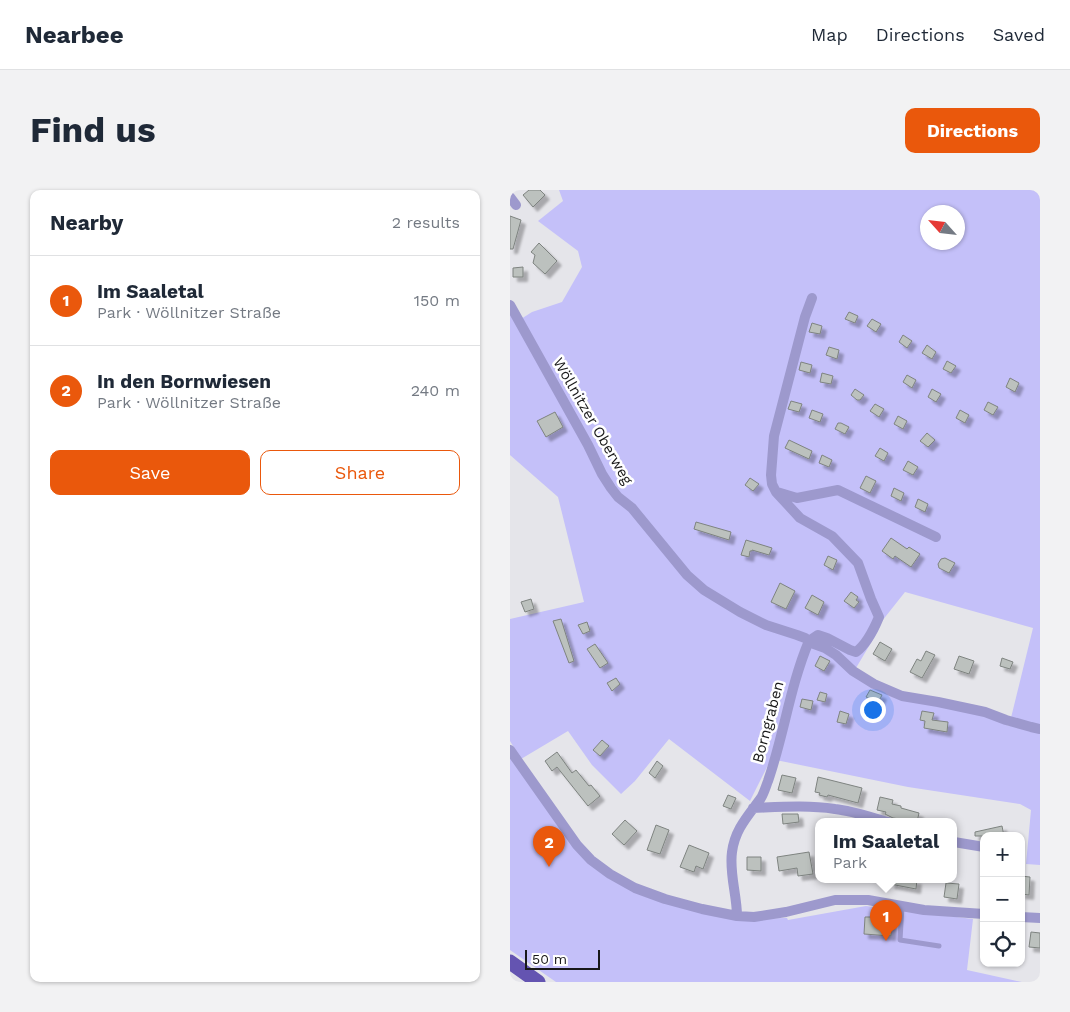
<!DOCTYPE html>
<html lang="en">
<head>
<meta charset="utf-8">
<style>
	body { margin:0; font-family:"Work Sans",sans-serif; background:#f2f2f3; color:#1f2937 }
	.controls { position:absolute; right:15px; bottom:15px; display:grid; overflow:hidden; border-radius:10px; box-shadow:0 1px 4px #0004 }
	.controls button { width:45px; height:45px; display:grid; place-items:center; padding:0; border:0; border-bottom:1px solid #e0e1e3; background:#fff; color:#1f2937; font:25px sans-serif }
	.compass { position:absolute; left:410px; top:15px; width:45px; height:45px; border-radius:50%; background:#fff; box-shadow:0 1px 4px #0004; rotate:297deg }
	.scale { position:absolute; left:15px; bottom:12px; width:75px; box-sizing:border-box; padding-left:5px; border:2px solid #181819; border-top:0; font-size:14px; line-height:18px; white-space:nowrap; color:#181819; -webkit-text-stroke:4px #fff; paint-order:stroke }
	.you { position:absolute; left:362px; top:519px; width:18px; height:18px; margin:-12px; border:4px solid #fff; border-radius:50%; background:#1a73e8; box-shadow:0 0 0 8px #1a73e833 }
	.badge { display:grid; place-items:center; width:32px; height:32px; border-radius:50%; background:#ea580c; color:#fff; font-size:16px; font-weight:700 }
	.pin { position:absolute; translate:-50% -41px; filter:drop-shadow(0 1px 2px #0008) }
	.pin::after { content:''; position:absolute; top:26px; width:18px; height:15px; background:inherit; clip-path:polygon(0 0,100% 0,50% 100%) }
	.popup { position:absolute; left:305px; top:628px; width:142px; height:65px; box-sizing:border-box; display:grid; place-content:center; border-radius:10px; background:#fff; filter:drop-shadow(0 1px 4px #0005); font-size:16px; white-space:nowrap; color:#747a83 }
	.popup b { font-size:19px; color:#1f2937 }
	.popup::after { content:''; position:absolute; left:50%; top:100%; margin-left:-10px; border:10px solid transparent; border-top-color:#fff }
	.list { margin:0; padding:0; list-style:none }
	h2 { display:flex; justify-content:space-between; align-items:center; height:65px; margin:0; padding:0 20px; font-size:21px }
	h2 small { font-size:16px; font-weight:400; color:#747a83 }
	.list li { display:grid; grid-template-columns:32px 1fr auto; gap:15px; align-items:center; box-sizing:border-box; height:90px; padding:0 20px; border-top:1px solid #e0e1e3 }
	.list b { display:block; font-size:19px; white-space:nowrap }
	.list p { margin:0; font-size:16px; white-space:nowrap; color:#747a83 }
	.list em { font-size:16px; font-style:normal; color:#747a83 }
	.actions { display:flex; gap:10px; padding:15px 20px }
	.actions a { flex:1; padding:11px 0; border:1px solid #ea580c; border-radius:10px; text-align:center; font-size:18px; color:#ea580c }
	.actions .main { background:#ea580c; color:#fff }
	.icon { flex:none; width:28px; height:28px; fill:none; stroke:currentColor; stroke-width:2; stroke-linecap:round; stroke-linejoin:round }
	.map { position:relative; flex:none; width:530px; height:792px; overflow:hidden; border-radius:10px }
	header { display:flex; align-items:center; gap:30px; box-sizing:border-box; height:70px; padding:0 25px; background:#fff; border-bottom:1px solid #e0e1e3 }
	header strong { font-size:24px }
	nav { display:flex; gap:28px; margin-inline-start:auto; font-size:18px }
	.intro { display:flex; align-items:center; justify-content:space-between; box-sizing:border-box; height:120px; padding:0 30px }
	h1 { margin:0; font-size:35px }
	.button { padding:12px 22px; border-radius:10px; background:#ea580c; color:#fff; font-size:18px; font-weight:700 }
	main { display:flex; gap:30px; padding:0 30px }
	aside { flex:1; background:#fff; border-radius:10px; box-shadow:0 1px 4px #0004 }
	.map>svg:first-child { display:block }
	.green { fill:#c4c0f9; fill-rule:evenodd }
	.building { fill:#bcc1be; stroke:#7e8380; filter:url(#shadow) }
	.lines { fill:none; stroke-linecap:round; stroke-linejoin:round }
	.lane { stroke:#9d99cd; stroke-width:5 }
	.street { stroke:#9d99cd; stroke-width:10 }
	.primary { stroke:#6454b1; stroke-width:15 }
	.labels { text-anchor:middle; dominant-baseline:central; stroke-width:5; stroke-linejoin:round; paint-order:stroke }
	.street-label { font-size:15px; fill:#181819; stroke:#fff }
</style>
</head>
<body>
<header>
<strong>Nearbee</strong>
<nav><a>Map</a><a>Directions</a><a>Saved</a></nav>
</header>
<div class="intro"><h1>Find us</h1><a class="button">Directions</a></div>
<main>
<aside>
<h2>Nearby<small>2 results</small></h2>
<ul class="list">
<li><span class="badge">1</span><div><b>Im Saaletal</b><p>Park · Wöllnitzer Straße</p></div><em>150 m</em></li>
<li><span class="badge">2</span><div><b>In den Bornwiesen</b><p>Park · Wöllnitzer Straße</p></div><em>240 m</em></li>
</ul>
<div class="actions"><a class="main">Save</a><a>Share</a></div>
</aside>
<div class="map">
<svg width="530" height="792" viewBox="0 0 530 792">
	<defs>
		<filter id="shadow"><feDropShadow dx="4.5" dy="4.5" stdDeviation="1" flood-color="#0004"/></filter>
	</defs>
	<rect width="100%" height="100%" fill="#e5e5ea"/>
	<path class="green" d="M49 0H530V675L516 674 521 620 510 614 398 597 261 569 240 611 159 549 125 591 111 604 82 575 58 541 11 569 0 551V429L74 412 48 307 0 265V110L11 129 22 122 52 112 72 77 68 61 28 31 53 11ZM418 22H448V52H418ZM395 402 523 438 499 536 472 524 358 494 343 483 368 441 372 431Z
		M0 564 26 603 106 691 224 729 277 728 278 730 356 716 463 729 457 780 512 792H46L0 760Z"/>
	<path class="building" d="M19 0H30L35 5 23 17 13 5Z
		M0 26 11 30 3 59H0Z
		M29 53 47 71 35 84 23 73 25 65 21 62Z
		M13 77V87H3V78Z
		M339 122 348 126 345 133 335 129Z
		M362 129 371 134 366 142 357 136Z
		M302 133 312 136 310 144 299 142Z
		M393 145 402 151 397 158 389 152Z
		M417 155 426 162 422 169 412 163Z
		M319 157 329 160 327 169 316 165Z
		M437 171 446 176 441 183 433 179Z
		M291 172 302 175 300 183 289 180Z
		M312 183 323 186 321 194 310 192Z
		M397 185 406 190 402 198 393 192Z
		M500 188 509 193 505 202 496 197Z
		M345 199 354 205 350 210H347L341 205Z
		M422 199 431 204 426 212 418 207Z
		M281 211 292 214 289 222 278 219Z
		M478 212 488 217 483 225 474 220Z
		M365 214 374 219 369 227 360 221Z
		M302 220 313 224 310 232 299 228Z
		M450 220 459 225 455 233 446 228Z
		M45 222 53 237 36 247 27 231Z
		M388 226 397 231 393 239 384 234Z
		M328 233H331L339 237 335 244 325 239Z
		M417 243 425 250 418 257 410 251Z
		M279 250 302 261 299 269 275 258Z
		M370 258 378 263 374 271 365 266Z
		M312 265 322 270 319 277 309 273Z
		M398 271 408 277 403 285 393 280Z
		M356 286 366 291 360 303 350 298Z
		M240 288 249 294 243 301 235 295Z
		M384 298 394 303 391 311 381 306Z
		M408 309 418 314 415 322 405 317Z
		M186 332 221 342 219 350 184 339Z
		M381 348 397 359 399 357 410 364 401 377 385 366 383 369 372 361Z
		M236 350 262 358 259 365 242 360V361H240L239 367 231 365Z
		M318 366 327 370 323 380 314 375Z
		M435 368 445 373 439 383 429 378 428 374 431 369Z
		M270 393 285 401 276 419 261 412Z
		M341 402 348 407 346 410 349 412 344 418 334 411Z
		M302 405 314 412 308 425 295 418Z
		M21 409 24 419 15 422 11 412Z
		M51 429 64 471 59 473 43 431Z
		M77 432 80 441 73 444 68 435Z
		M370 452 382 459 375 471 363 464Z
		M85 454 98 473 90 478 77 459Z
		M416 461 425 465 412 488 400 482 407 469 411 471Z
		M310 466 320 471 314 481 305 476Z
		M449 466 464 471 459 484 444 479Z
		M492 468 503 472 500 479 490 476Z
		M106 488 110 494 102 501 97 493Z
		M360 500 372 505 368 513 356 507Z
		M310 502 317 504 315 512 307 510Z
		M292 509 303 511 301 520 290 517Z
		M330 521 339 524 336 534 327 532Z
		M412 521 424 523 422 530 438 532 437 542 414 538 415 531 410 530Z
		M92 550 99 556 90 566 83 560Z
		M47 562 62 583 66 580 79 596 81 595 90 606 78 616 47 577 42 581 35 571Z
		M147 571 153 576 145 588 139 583Z
		M272 585 286 588 282 603 268 600Z
		M308 587 352 598 348 613 318 605 317 607 309 605 310 603 305 602Z
		M218 605 226 608 221 619 213 616Z
		M370 607 383 610 382 614 391 616V618L409 623 407 632H394L395 630 383 628 375 624 376 622 367 620Z
		M272 624H288L289 632 273 634Z
		M115 630 127 641 114 655 102 644Z
		M146 635 159 640 150 664 137 660Z
		M492 636 494 646H465V642Z
		M179 655 199 663 193 679 186 676 184 682 170 677Z
		M299 662 303 684 288 686 287 678 269 681 267 667Z
		M237 667H251V681L237 680Z
		M511 686 520 687 519 705 511 704Z
		M381 690H407L406 699 380 694Z
		M436 693 449 694 447 709 434 707Z
		M355 727H382L381 746 354 744Z
		M521 742 530 743V758L519 757Z"/>
	<g class="lines">
		<path class="lane" d="M392 716 390 750 429 756"/>
		<path class="street" d="M0 7 6 15
			M0 115 78 255 92 284 101 298 108 307 122 318 177 385 194 400 230 422 256 435 287 445 295 448 304 454 315 458 326 465 343 481 364 494 392 506 428 512 475 522 496 530 521 537 530 539
			M267 302 287 308 328 300 426 347
			M0 560 67 655 81 670 100 684 125 698 155 709 192 719 227 726 244 727 276 722 325 710H358L414 720 474 724
			M243 618C270 617 298 615 325 619 343 621 360 627 378 632
			M444 652 474 657
			M227 726C227 705 219 683 222 662 225 639 238 626 251 608 254 603 256 596 258 591 274 545 280 496 299 451L308 445 317 448 340 460 346 462C357 454 364 439 369 427L361 409 348 373 322 346 290 328 266 302 262 294 261 285 264 246 295 127 302 108
			M511 727 530 728"/>
		<path class="primary" d="M0 772 28 792"/>
	</g>
	<g class="labels">
		<g class="street-label">
			<text transform="translate(83 231) rotate(60)">Wöllnitzer Oberweg</text>
			<text transform="translate(258 532) rotate(-75)">Borngraben</text>
		</g>
	</g>
</svg>
<div class="controls">
<button>+</button>
<button>−</button>
<button><svg class="icon" aria-label="locate" viewBox="0 0 24 24"><circle cx="12" cy="12" r="6"/><path d="M12 2v4M12 18v4M2 12h4M18 12h4"/></svg></button>
</div>
<svg class="compass" viewBox="-18 -18 36 36"><path d="M0-13l5 13h-10z" fill="#e53935"/><path d="M0 13l5-13h-10z" fill="#747a83"/></svg>
<div class="scale">50 m</div>
<div class="you"></div>
<div class="pin badge" style="left:376px;top:751px">1</div>
<div class="popup"><b>Im Saaletal</b>Park</div>
<div class="pin badge" style="left:39px;top:677px">2</div>
</div>
</main>
</body>
</html>
